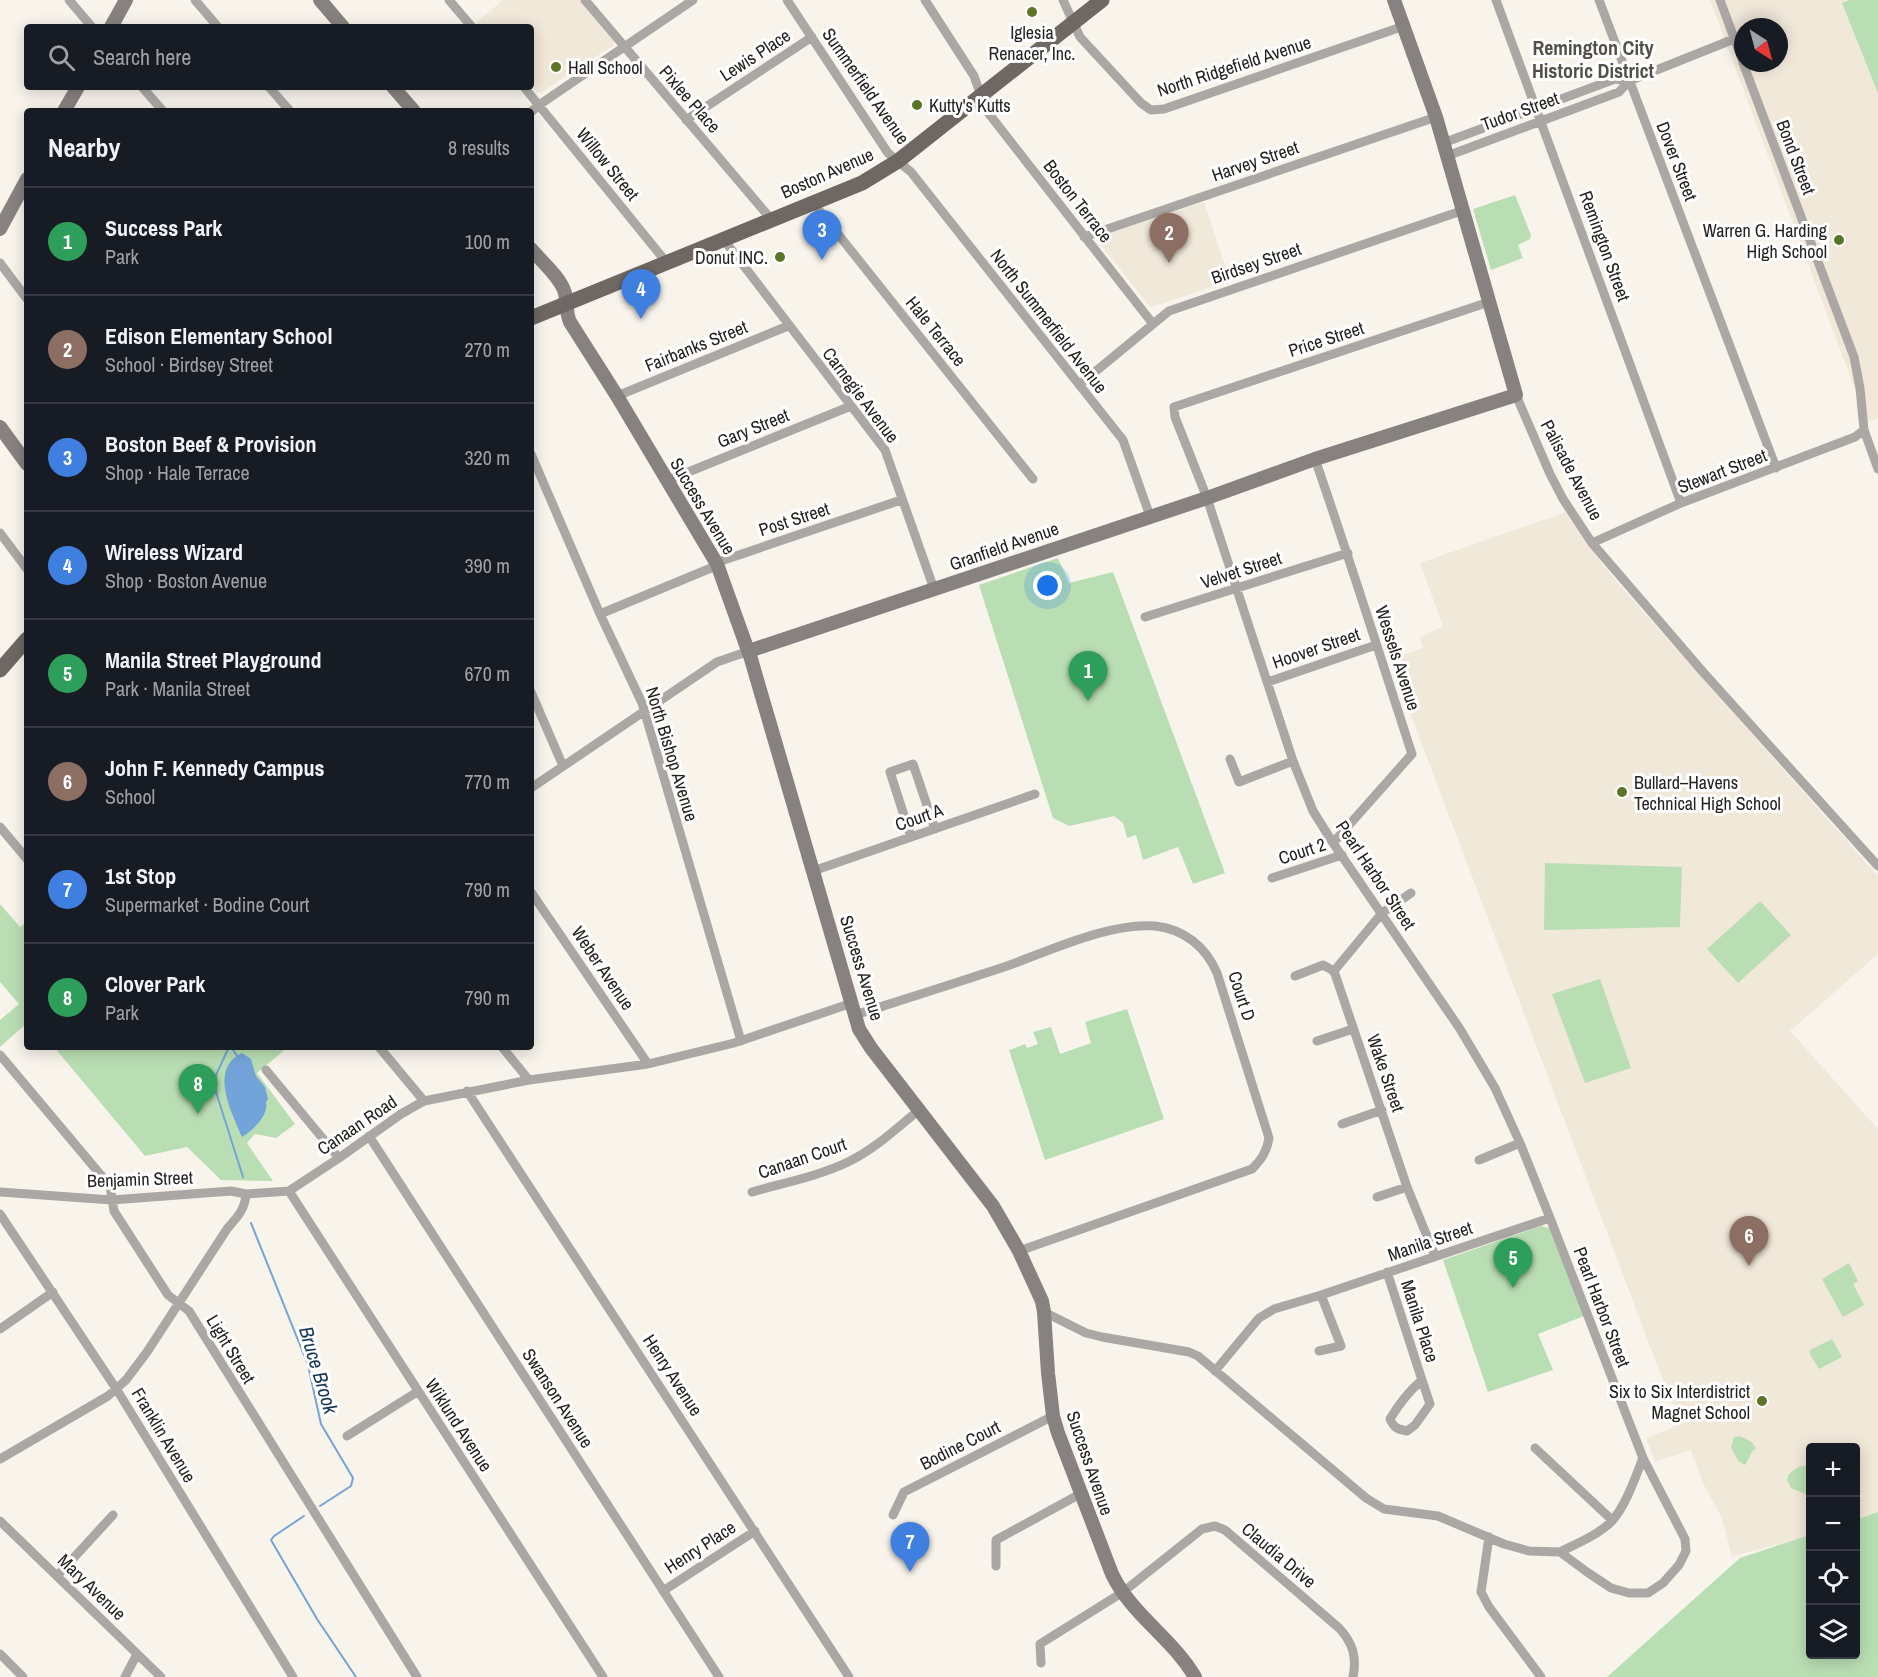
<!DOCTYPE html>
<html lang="en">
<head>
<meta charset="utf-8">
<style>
	body { margin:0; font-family:"Archivo Narrow",sans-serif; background:#20242c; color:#f1f3f6 }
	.controls { position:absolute; right:18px; bottom:18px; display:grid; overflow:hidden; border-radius:6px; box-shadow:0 3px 15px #0003 }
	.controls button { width:54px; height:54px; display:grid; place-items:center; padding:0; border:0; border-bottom:2px solid #363941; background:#171b24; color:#f1f3f6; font:30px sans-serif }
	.compass { position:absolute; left:1734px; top:18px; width:54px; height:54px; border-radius:50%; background:#171b24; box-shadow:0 3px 15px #0003; rotate:144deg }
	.you { position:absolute; left:1048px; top:586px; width:21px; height:21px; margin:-15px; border:4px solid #fff; border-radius:50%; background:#1a73e8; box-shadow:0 0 0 9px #1a73e833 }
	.badge { display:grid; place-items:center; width:39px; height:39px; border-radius:50%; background:#5c7426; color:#fff; font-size:20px; font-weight:700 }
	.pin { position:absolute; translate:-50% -50px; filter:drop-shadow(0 2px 3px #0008) }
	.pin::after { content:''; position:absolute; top:32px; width:21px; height:18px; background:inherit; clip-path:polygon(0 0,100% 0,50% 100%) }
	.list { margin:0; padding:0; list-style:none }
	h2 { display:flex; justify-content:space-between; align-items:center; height:78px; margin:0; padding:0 24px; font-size:26px }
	h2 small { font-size:20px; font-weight:400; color:#9ea1a6 }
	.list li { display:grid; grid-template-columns:39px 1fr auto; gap:18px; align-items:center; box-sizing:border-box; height:108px; padding:0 24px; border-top:2px solid #363941 }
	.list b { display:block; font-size:22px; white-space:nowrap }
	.list p { margin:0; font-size:20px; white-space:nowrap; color:#9ea1a6 }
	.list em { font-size:20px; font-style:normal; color:#9ea1a6 }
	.icon { flex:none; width:33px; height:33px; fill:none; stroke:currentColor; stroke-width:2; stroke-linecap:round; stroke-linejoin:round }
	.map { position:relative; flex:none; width:1878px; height:1677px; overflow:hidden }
	.search { position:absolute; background:#171b24; box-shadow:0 3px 15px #0003; left:24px; top:24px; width:510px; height:66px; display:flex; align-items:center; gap:15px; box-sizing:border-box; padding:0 21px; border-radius:6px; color:#9ea1a6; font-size:22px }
	.panel { position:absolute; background:#171b24; box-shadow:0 3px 15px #0003; left:24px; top:108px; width:510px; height:942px; border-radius:6px }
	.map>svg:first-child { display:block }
	.built { fill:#f0e8d9; fill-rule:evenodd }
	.green { fill:#badeb3 }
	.water { fill:#73a4d9 }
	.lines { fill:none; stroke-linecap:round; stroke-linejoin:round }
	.stream { stroke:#73a4d9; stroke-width:2 }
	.street { stroke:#aaa7a5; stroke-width:9 }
	.secondary { stroke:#87817f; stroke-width:14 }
	.primary { stroke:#6e6764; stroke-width:15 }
	.poi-dot { fill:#5c7426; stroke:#fff; stroke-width:2 }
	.labels { text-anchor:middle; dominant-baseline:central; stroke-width:6; stroke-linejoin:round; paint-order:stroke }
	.poi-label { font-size:18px; fill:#23221f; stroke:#fff; text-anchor:start }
	.street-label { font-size:18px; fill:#23221f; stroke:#fff }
	.neighbourhood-label { font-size:20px; font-weight:bold; fill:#535049; stroke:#fff }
	.water-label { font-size:20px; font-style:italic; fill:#123558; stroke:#fff }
</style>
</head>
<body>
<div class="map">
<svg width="1878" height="1677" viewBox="0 0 1878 1677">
	<rect width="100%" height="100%" fill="#f8f4ec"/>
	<path class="built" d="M503 0H579L614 41V45L542 92 538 93 531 87V27H481L477 22Z
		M1710 0H1878V418L1867 422ZM1743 27H1779V63H1743Z
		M1204 202 1230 281 1155 306 1150 307 1101 245 1098 238 1103 235Z
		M1566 512 1589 546 1617 582 1878 876V954L1790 1031 1878 1129V1521L1856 1526V1448H1810V1537L1732 1556 1721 1516 1704 1485 1691 1450 1655 1462 1646 1438 1674 1427 1682 1422 1681 1406 1672 1404 1390 660 1423 648 1420 638 1443 626 1420 563Z"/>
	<path class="green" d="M1849 0H1878V93L1842 3Z
		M1515 195 1531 235 1530 239 1518 245 1523 258 1491 270 1473 209Z
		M1058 558 1069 583 1113 572 1225 873 1193 884 1178 847 1143 860 1136 835 1127 838 1123 823 1114 816 1069 826 1053 818 979 585Z
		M1545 863 1682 867 1680 927 1544 930Z
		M1760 901 1791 935 1738 983 1707 949Z
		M0 904 20 927 27 922V1023L0 1047V1020L19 1004 0 982Z
		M1600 979 1631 1068 1585 1083 1552 994Z
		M1127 1009 1164 1119 1045 1160 1009 1050 1025 1044 1027 1048 1038 1044 1033 1032 1051 1027 1060 1054 1091 1043 1085 1022Z
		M54 1047H288L257 1073 295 1124 276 1138 255 1134 247 1143 273 1181 221 1180 187 1147 145 1156Z
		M1541 1226 1549 1228 1584 1316 1538 1334 1553 1370 1488 1392 1443 1260Z
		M1849 1263 1858 1281 1853 1284 1864 1305 1843 1317 1822 1279Z
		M1832 1339 1842 1357 1819 1369 1810 1354V1350Z
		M1740 1436C1746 1439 1754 1442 1756 1449L1753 1450 1745 1465 1738 1461 1731 1447 1734 1437Z
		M1810 1465V1495L1805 1494 1791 1488 1787 1480 1789 1474 1798 1467Z
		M1878 1512V1677H1607L1740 1558 1810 1535V1654H1856V1520Z"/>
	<path class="water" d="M242 1053 251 1059 256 1076 265 1087 268 1099 266 1102C269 1116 252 1131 242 1137 232 1113 208 1069 242 1053Z"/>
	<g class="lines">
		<path class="stream" d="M229 1047 216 1075V1092L243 1177
			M231 1047 238 1057
			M251 1223 308 1365 321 1424 353 1478 351 1486 320 1506
			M304 1516 274 1536 271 1540 317 1619 356 1677"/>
		<path class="street" d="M69 0 92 27
			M195 0 218 27
			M449 0 472 27
			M585 0 771 219
			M787 0 888 153 911 172 1123 440 1150 516
			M925 0 974 76 986 110 1153 324
			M1063 0 1080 37 1141 103 1151 110 1164 109 1404 26
			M1496 0 1681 503
			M1599 0 1776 468
			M1720 0 1743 62
			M1743 63 1854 357 1860 388 1864 430 1878 469
			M142 87 163 111
			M269 87 290 111
			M524 87 667 263
			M531 112 539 105 693 0
			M686 120 812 37
			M1443 143 1615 79 1629 81
			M1447 156 1619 92 1629 81 1734 39
			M814 204 1033 479
			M1084 237 1436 117
			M724 240 885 450 934 589
			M0 263 27 299
			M1079 385 1169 311 1464 210
			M1516 395 1550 474 1563 499 1592 543 1703 672 1878 866
			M617 396 788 326
			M531 454 600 614 642 703 741 1041
			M1315 459C1349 557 1380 656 1412 754L1333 843
			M666 481 851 406
			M0 533 27 569
			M1592 543 1681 503 1855 437 1864 430
			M600 614 711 568 724 560 901 500
			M1145 617 1348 553
			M1268 682 1376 645
			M531 692 563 766
			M1230 759 1239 782 1293 761
			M531 788 717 662 749 651
			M0 827 27 859
			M911 837 890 772 913 764 935 829
			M813 871 1035 794
			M1272 878 1342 855
			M531 892 648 1064
			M1411 893 1382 913 1334 971 1407 1187 1435 1256
			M1295 976 1323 965 1334 971
			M855 1015C905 999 956 983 1007 966 1049 951 1110 922 1155 926 1184 929 1206 947 1217 973L1269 1138C1267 1151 1262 1159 1252 1169L1019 1251
			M1317 1041 1353 1029
			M379 1047 424 1101
			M502 1047 529 1080
			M0 1055 110 1186 114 1211 168 1295 189 1311 417 1677
			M266 1070 339 1158
			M467 1091 849 1677
			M1342 1124 1382 1110
			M369 1136 719 1677
			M1479 1160 1520 1143
			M289 1191 603 1677
			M0 1192 112 1200 231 1191 246 1194
			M752 1192C783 1183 819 1176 848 1162 875 1149 897 1128 919 1110
			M1377 1197 1407 1187
			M0 1214 117 1390 293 1677
			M1387 1272 1422 1380C1409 1391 1399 1404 1390 1419 1394 1428 1397 1429 1407 1431L1415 1425 1430 1404 1422 1380
			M1044 1312 1086 1333 1102 1337 1189 1352 1198 1356 1366 1498 1384 1509 1438 1516 1504 1544 1529 1551 1560 1552 1587 1572 1611 1588 1629 1593H1648L1663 1583 1679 1565 1686 1551 1685 1539 1643 1458 1550 1218 1520 1143 1495 1088 1460 1029 1333 843 1313 811 1293 761 1207 498 1175 417 1174 407 1489 302
			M0 1329 53 1292
			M1319 1351 1341 1346 1321 1295
			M1215 1371 1259 1318 1274 1309 1321 1295 1550 1218
			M347 1436 417 1392
			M1535 1448 1612 1520
			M0 1459 108 1396 126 1380 147 1352 227 1229C237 1217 245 1210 246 1194L289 1191 339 1158 401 1114 424 1101 529 1080 648 1064 734 1043 852 1003
			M893 1515 904 1492 1053 1416
			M0 1521 161 1677
			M1489 1537 1481 1592 1489 1607 1541 1677
			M1560 1552C1578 1543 1598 1535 1612 1521 1626 1505 1635 1478 1643 1458
			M996 1566V1540L1080 1494
			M57 1576 113 1515
			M663 1591 755 1531
			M0 1654 23 1677
			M1041 1663 1040 1644 1123 1592 1202 1529 1215 1526 1225 1530 1339 1628C1353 1643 1357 1657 1353 1677
			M125 1677 137 1654"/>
		<path class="secondary" d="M320 0 343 27
			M111 27 126 0
			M393 87 414 111
			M64 111 78 87
			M0 229 27 179
			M531 249C541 261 558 275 564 290 568 300 565 311 570 322L617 396 717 564 751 659 859 1029 871 1048 993 1206 1019 1251 1042 1301 1044 1312 1048 1373 1053 1416 1058 1433 1112 1574C1131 1614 1173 1639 1195 1677
			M0 427 27 464
			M749 651 1207 498 1315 459 1516 395 1436 117 1394 0"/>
		<path class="primary" d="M531 318 862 183 898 161 1102 0
			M0 670 27 639"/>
	</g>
	<g class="poi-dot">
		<circle cx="1032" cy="12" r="6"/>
		<circle cx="556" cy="67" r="6"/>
		<circle cx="917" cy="105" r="6"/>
		<circle cx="1839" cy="240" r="6"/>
		<circle cx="780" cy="257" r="6"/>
		<circle cx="1622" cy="792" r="6"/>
		<circle cx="1762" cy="1401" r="6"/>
	</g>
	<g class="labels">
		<g class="poi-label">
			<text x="1032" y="32" text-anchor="middle">Iglesia<tspan x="1032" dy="21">Renacer, Inc.</tspan></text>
			<text x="568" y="67">Hall School</text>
			<text x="929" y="105">Kutty's Kutts</text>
			<text x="1827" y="230" text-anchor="end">Warren G. Harding<tspan x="1827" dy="21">High School</tspan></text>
			<text x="768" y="257" text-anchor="end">Donut INC.</text>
			<text x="1634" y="782">Bullard–Havens<tspan x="1634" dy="21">Technical High School</tspan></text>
			<text x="1750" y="1391" text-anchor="end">Six to Six Interdistrict<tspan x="1750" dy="21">Magnet School</tspan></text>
		</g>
		<g class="street-label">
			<text transform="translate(755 55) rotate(-33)">Lewis Place</text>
			<text transform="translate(1234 66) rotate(-18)">North Ridgefield Avenue</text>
			<text transform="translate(866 86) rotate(55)">Summerfield Avenue</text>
			<text transform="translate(690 99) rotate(49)">Pixlee Place</text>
			<text transform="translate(1520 111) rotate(-20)">Tudor Street</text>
			<text transform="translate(1796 157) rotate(69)">Bond Street</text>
			<text transform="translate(1255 161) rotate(-19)">Harvey Street</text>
			<text transform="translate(1677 161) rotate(69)">Dover Street</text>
			<text transform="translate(608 164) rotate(51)">Willow Street</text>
			<text transform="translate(827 173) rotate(-24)">Boston Avenue</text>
			<text transform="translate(1078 201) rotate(52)">Boston Terrace</text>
			<text transform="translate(1605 246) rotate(70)">Remington Street</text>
			<text transform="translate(1256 263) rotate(-19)">Birdsey Street</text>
			<text transform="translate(1049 321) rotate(52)">North Summerfield Avenue</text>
			<text transform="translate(936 331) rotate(51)">Hale Terrace</text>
			<text transform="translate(1326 339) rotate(-18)">Price Street</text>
			<text transform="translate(696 346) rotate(-22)">Fairbanks Street</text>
			<text transform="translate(861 395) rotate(53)">Carnegie Avenue</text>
			<text transform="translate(753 428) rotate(-22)">Gary Street</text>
			<text transform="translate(1572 470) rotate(62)">Palisade Avenue</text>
			<text transform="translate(1722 471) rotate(-21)">Stewart Street</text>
			<text transform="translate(703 506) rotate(59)">Success Avenue</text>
			<text transform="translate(794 519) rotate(-18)">Post Street</text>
			<text transform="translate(1004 546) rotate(-19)">Granfield Avenue</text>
			<text transform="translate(1241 570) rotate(-18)">Velvet Street</text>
			<text transform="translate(1316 648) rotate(-19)">Hoover Street</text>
			<text transform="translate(1398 658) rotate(72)">Wessels Avenue</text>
			<text transform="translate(672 754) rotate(73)">North Bishop Avenue</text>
			<text transform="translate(919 817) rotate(-19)">Court A</text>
			<text transform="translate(1302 851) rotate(-18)">Court 2</text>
			<text transform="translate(1376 875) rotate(56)">Pearl Harbor Street</text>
			<text transform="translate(603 968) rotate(56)">Weber Avenue</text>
			<text transform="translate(862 968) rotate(73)">Success Avenue</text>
			<text transform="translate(1242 996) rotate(72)">Court D</text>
			<text transform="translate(1386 1073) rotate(71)">Wake Street</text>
			<text transform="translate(357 1125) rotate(-34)">Canaan Road</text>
			<text transform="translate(802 1158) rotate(-19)">Canaan Court</text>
			<text transform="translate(140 1179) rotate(-2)">Benjamin Street</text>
			<text transform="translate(1430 1241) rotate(-19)">Manila Street</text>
			<text transform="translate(1602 1307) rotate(69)">Pearl Harbor Street</text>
			<text transform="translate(1420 1321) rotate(72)">Manila Place</text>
			<text transform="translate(231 1349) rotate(59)">Light Street</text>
			<text transform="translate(673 1375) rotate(57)">Henry Avenue</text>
			<text transform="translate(558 1398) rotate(57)">Swanson Avenue</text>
			<text transform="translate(459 1425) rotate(57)">Wiklund Avenue</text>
			<text transform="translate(164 1435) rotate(59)">Franklin Avenue</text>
			<text transform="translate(960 1445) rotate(-27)">Bodine Court</text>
			<text transform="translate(1090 1463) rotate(71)">Success Avenue</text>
			<text transform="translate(700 1547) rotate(-33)">Henry Place</text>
			<text transform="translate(1279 1555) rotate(40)">Claudia Drive</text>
			<text transform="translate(92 1587) rotate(44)">Mary Avenue</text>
		</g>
		<g class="neighbourhood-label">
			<text x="1593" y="47">Remington City<tspan x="1593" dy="23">Historic District</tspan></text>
		</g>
		<g class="water-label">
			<text transform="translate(319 1370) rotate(73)">Bruce Brook</text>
		</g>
	</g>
</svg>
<div class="controls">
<button>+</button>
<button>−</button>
<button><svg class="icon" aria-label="locate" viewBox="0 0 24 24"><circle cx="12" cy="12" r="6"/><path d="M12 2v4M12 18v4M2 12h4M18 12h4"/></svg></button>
<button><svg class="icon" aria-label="layers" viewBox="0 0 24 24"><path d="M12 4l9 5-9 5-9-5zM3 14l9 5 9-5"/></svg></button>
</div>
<svg class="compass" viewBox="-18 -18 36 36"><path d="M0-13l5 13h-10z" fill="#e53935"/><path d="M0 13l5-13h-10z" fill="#9ea1a6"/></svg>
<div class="you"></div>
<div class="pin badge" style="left:1088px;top:701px;background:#2e9e5b">1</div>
<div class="pin badge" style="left:1169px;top:263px;background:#8d6e63">2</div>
<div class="pin badge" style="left:822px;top:260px;background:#3f7fe0">3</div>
<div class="pin badge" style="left:641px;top:319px;background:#3f7fe0">4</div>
<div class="pin badge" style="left:1513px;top:1288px;background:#2e9e5b">5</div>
<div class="pin badge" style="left:1749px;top:1266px;background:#8d6e63">6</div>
<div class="pin badge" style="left:910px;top:1572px;background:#3f7fe0">7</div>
<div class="pin badge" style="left:198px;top:1114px;background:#2e9e5b">8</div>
<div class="search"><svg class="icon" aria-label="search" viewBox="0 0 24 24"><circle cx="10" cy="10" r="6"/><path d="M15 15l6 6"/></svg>Search here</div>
<section class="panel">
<h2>Nearby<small>8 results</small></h2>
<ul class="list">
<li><span class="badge" style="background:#2e9e5b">1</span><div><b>Success Park</b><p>Park</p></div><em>100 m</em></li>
<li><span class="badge" style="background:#8d6e63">2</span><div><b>Edison Elementary School</b><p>School · Birdsey Street</p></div><em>270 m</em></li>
<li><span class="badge" style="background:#3f7fe0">3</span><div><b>Boston Beef &amp; Provision</b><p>Shop · Hale Terrace</p></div><em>320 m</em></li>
<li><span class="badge" style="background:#3f7fe0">4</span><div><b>Wireless Wizard</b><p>Shop · Boston Avenue</p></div><em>390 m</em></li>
<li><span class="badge" style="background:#2e9e5b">5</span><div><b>Manila Street Playground</b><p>Park · Manila Street</p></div><em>670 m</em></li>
<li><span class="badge" style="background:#8d6e63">6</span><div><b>John F. Kennedy Campus</b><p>School</p></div><em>770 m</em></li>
<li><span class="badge" style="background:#3f7fe0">7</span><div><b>1st Stop</b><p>Supermarket · Bodine Court</p></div><em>790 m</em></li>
<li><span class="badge" style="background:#2e9e5b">8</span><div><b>Clover Park</b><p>Park</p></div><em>790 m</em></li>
</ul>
</section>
</div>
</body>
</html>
